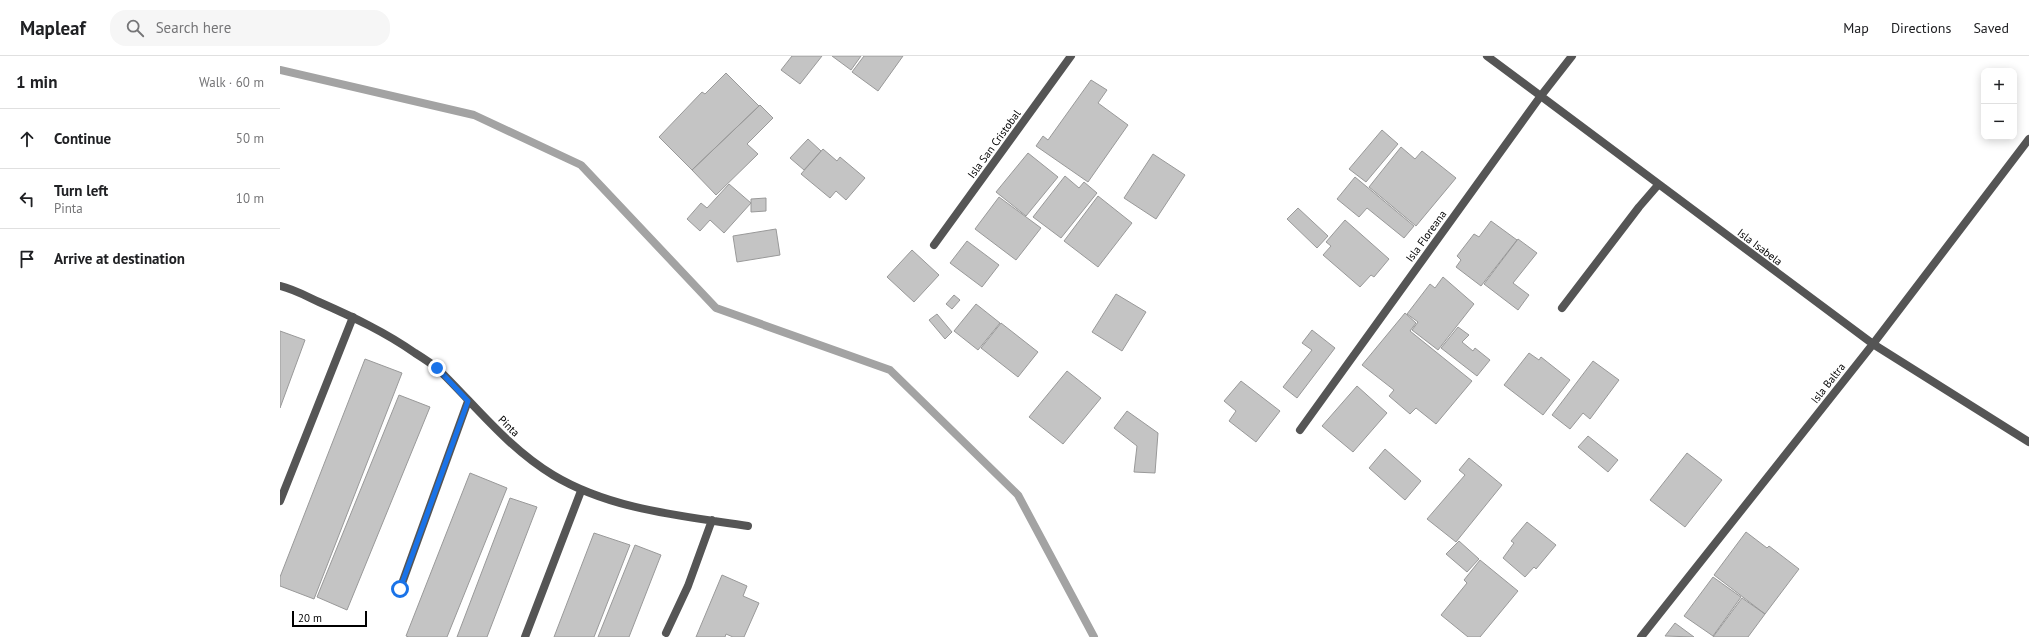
<!DOCTYPE html>
<html lang="en">
<head>
<meta charset="utf-8">
<style>
	body { margin:0; font-family:"PT Sans",sans-serif; background:#f6f6f6; color:#202124 }
	.controls { position:absolute; right:12px; top:12px; display:grid; overflow:hidden; border-radius:8px; box-shadow:0 2px 10px #0003 }
	.controls button { width:36px; height:36px; display:grid; place-items:center; padding:0; border:0; border-bottom:1px solid #e0e0e0; background:#fff; color:#202124; font:20px sans-serif }
	.scale { position:absolute; left:12px; bottom:10px; width:75px; box-sizing:border-box; padding-left:4px; border:2px solid #000; border-top:0; font-size:11px; line-height:14px; white-space:nowrap; color:#000; -webkit-text-stroke:3px #fff; paint-order:stroke }
	.stop { position:absolute; width:12px; height:12px; margin:-9px; border:3px solid #1a73e8; border-radius:50%; background:#fff }
	.stop.end { background:#1a73e8; border-color:#fff; box-shadow:0 1px 4px #0008 }
	.list { margin:0; padding:0; list-style:none }
	h2 { display:flex; justify-content:space-between; align-items:center; height:52px; margin:0; padding:0 16px; font-size:17px }
	h2 small { font-size:13px; font-weight:400; color:#757577 }
	.list li { display:grid; grid-template-columns:26px 1fr auto; gap:12px; align-items:center; box-sizing:border-box; height:60px; padding:0 16px; border-top:1px solid #e0e0e0 }
	.list b { display:block; font-size:15px; white-space:nowrap }
	.list p { margin:0; font-size:13px; white-space:nowrap; color:#757577 }
	.list em { font-size:13px; font-style:normal; color:#757577 }
	.icon { flex:none; width:22px; height:22px; fill:none; stroke:currentColor; stroke-width:2; stroke-linecap:round; stroke-linejoin:round }
	.map { position:relative; flex:none; width:1749px; height:581px; overflow:hidden }
	header { display:flex; align-items:center; gap:24px; box-sizing:border-box; height:56px; padding:0 20px; background:#fff; border-bottom:1px solid #e0e0e0 }
	header strong { font-size:19px }
	nav { display:flex; gap:22px; margin-inline-start:auto; font-size:14px }
	.search { width:280px; height:36px; background:#f6f6f6; display:flex; align-items:center; gap:10px; box-sizing:border-box; padding:0 14px; border-radius:16px; color:#757577; font-size:15px }
	main { display:flex }
	aside { flex:1; background:#fff }
	.map>svg:first-child { display:block }
	.lines { fill:none; stroke-linecap:round; stroke-linejoin:round }
	.stream { stroke:#a3a3a3; stroke-width:8 }
	.building { fill:#c4c4c4; stroke:#999 }
	.street { stroke:#555; stroke-width:8 }
	.route { stroke:#1a73e8; stroke-width:5 }
	.labels { text-anchor:middle; dominant-baseline:central; stroke-width:3; stroke-linejoin:round; paint-order:stroke }
	.street-label { font-size:11px; fill:#000; stroke:#fff }
</style>
</head>
<body>
<header>
<strong>Mapleaf</strong>
<div class="search"><svg class="icon" aria-label="search" viewBox="0 0 24 24"><circle cx="10" cy="10" r="6"/><path d="M15 15l6 6"/></svg>Search here</div>
<nav><a>Map</a><a>Directions</a><a>Saved</a></nav>
</header>
<main>
<aside>
<h2>1 min<small>Walk · 60 m</small></h2>
<ul class="list">
<li><svg class="icon" aria-label="ahead" viewBox="0 0 24 24"><path d="M12 20V5M6 11l6-6 6 6"/></svg><div><b>Continue</b></div><em>50 m</em></li>
<li><svg class="icon" aria-label="left" viewBox="0 0 24 24"><path d="M17 20v-9H6M10 6l-5 5 5 5"/></svg><div><b>Turn left</b><p>Pinta</p></div><em>10 m</em></li>
<li><svg class="icon" aria-label="arrive" viewBox="0 0 24 24"><path d="M6 21V4h12l-3 4 3 4H6"/></svg><div><b>Arrive at destination</b></div></li>
</ul>
</aside>
<div class="map">
<svg width="1749" height="581" viewBox="0 0 1749 581">
	<rect width="100%" height="100%" fill="#fff"/>
	<g class="lines">
		<path class="stream" d="M0 14 194 59 301 109 436 252 610 314 738 439 814 581"/>
	</g>
	<path class="building" d="M512 0H542L520 28 501 14Z
		M552 0H581L571 14Z
		M584 0H623L598 35 572 16Z
		M446 17 479 50 412 114 379 81 422 36 425 38Z
		M811 24 827 34 818 47 848 69 808 126 756 90 763 80 768 84Z
		M480 49 493 62 467 88 478 98 436 139 412 114Z
		M1102 74 1118 88 1086 126 1069 113Z
		M528 83 541 95 524 114 510 102Z
		M1121 91 1135 103 1142 95 1176 122 1136 170 1089 131Z
		M543 93 557 105 560 101 585 122 566 144 556 135 550 142 521 118Z
		M748 97 778 121 746 160 716 136Z
		M873 98 905 119 876 163 844 142Z
		M785 120 799 132 804 126 817 137 781 182 753 161Z
		M1075 121 1134 170 1124 182 1087 152 1079 161 1057 143Z
		M449 128 471 147 444 177 430 164 420 175 407 163 421 147 427 152Z
		M818 140 852 167 818 211 784 185Z
		M719 141 761 172 736 204 695 173Z
		M486 142V155L471 156V143Z
		M1018 152 1048 180 1037 192 1007 163Z
		M1065 164 1109 203 1094 221 1091 219 1080 231 1043 199 1051 190 1046 186Z
		M1211 165 1237 184 1201 230 1176 211 1181 204 1177 200 1194 178 1199 181Z
		M496 173 500 199 457 206 453 180Z
		M1238 183 1257 197 1233 227 1249 239 1238 254 1204 228Z
		M687 185 719 209 702 231 670 207Z
		M632 194 659 219 634 246 607 221Z
		M1163 221 1194 248 1158 294 1132 274 1138 266 1127 258 1150 228 1155 232Z
		M836 238 866 256 842 295 812 276Z
		M674 239 680 244 672 253 666 248Z
		M696 248 720 267 698 294 674 275Z
		M1125 257 1136 267 1130 275 1192 325 1156 368 1136 352 1130 358 1109 340 1114 334 1082 309Z
		M657 258 672 276 665 283 649 264Z
		M721 267 758 296 738 321 701 292Z
		M1178 271 1189 279 1182 286 1193 295 1195 292 1210 304 1197 320 1161 292Z
		M1032 274 1055 292 1017 342 1003 331 1032 294 1022 287Z
		M0 275 25 284 0 352Z
		M1249 297 1259 304 1261 301 1290 324 1263 359 1224 329Z
		M85 303 122 317 34 543 0 530V521Z
		M1313 305 1339 324 1310 363 1303 357 1290 373 1272 359Z
		M787 315 821 342 783 388 749 361Z
		M961 325 1000 355 976 386 949 365 956 355 944 345Z
		M1077 330 1107 357 1073 396 1042 370Z
		M119 339 150 351 67 554 37 541Z
		M847 355 878 377 875 417 854 416 857 390 834 372Z
		M1308 380 1338 404 1328 416 1298 391Z
		M1105 393 1141 425 1125 444 1089 412Z
		M1407 397 1442 424 1405 471 1370 444Z
		M1189 402 1222 429 1176 486 1147 463 1185 419 1179 414Z
		M190 417 227 432 167 581H129L126 580Z
		M230 442 257 451 207 581H177Z
		M1247 466 1276 489 1256 513 1254 511 1245 521 1223 502 1234 487 1231 485Z
		M1466 476 1487 492 1489 490 1519 513 1485 558 1434 519Z
		M314 477 350 489 314 581H274Z
		M1179 485 1199 503 1187 516 1166 498Z
		M355 489 381 499 349 581H318Z
		M1200 504 1238 535 1200 581H1188L1161 559 1187 527 1184 524Z
		M442 519 467 530 463 540 479 547 464 581H453L446 578 445 581H416Z
		M1433 521 1461 541 1433 580 1404 560Z
		M1462 542 1485 558 1468 581H1433Z
		M1395 567 1414 581 1385 580Z"/>
	<g class="lines">
		<path class="street" d="M1207 0 1593 288 1749 386
			M654 189 791 0
			M0 230C13 233 26 240 39 246 73 261 105 276 135 297 143 302 151 307 158 313 195 349 228 392 273 419 331 454 403 460 468 470
			M1282 252 1359 151 1378 129
			M1020 374 1260 41 1292 0
			M0 445 73 261
			M120 533 188 345
			M386 577 408 530 432 464
			M245 581 301 435
			M1361 581 1593 288 1749 83"/>
	</g>
	<g class="lines">
		<path class="route" d="M120 533 188 345 157 312"/>
	</g>
	<g class="labels">
		<g class="street-label">
			<text transform="translate(714 88) rotate(-54)">Isla San Cristobal</text>
			<text transform="translate(1146 180) rotate(-54)">Isla Floreana</text>
			<text transform="translate(1480 191) rotate(37)">Isla Isabela</text>
			<text transform="translate(1548 327) rotate(-52)">Isla Baltra</text>
			<text transform="translate(229 370) rotate(45)">Pinta</text>
		</g>
	</g>
</svg>
<div class="controls">
<button>+</button>
<button>−</button>
</div>
<div class="scale">20 m</div>
<div class="stop" style="left:120px;top:533px"></div>
<div class="stop end" style="left:157px;top:312px"></div>
</div>
</main>
</body>
</html>
